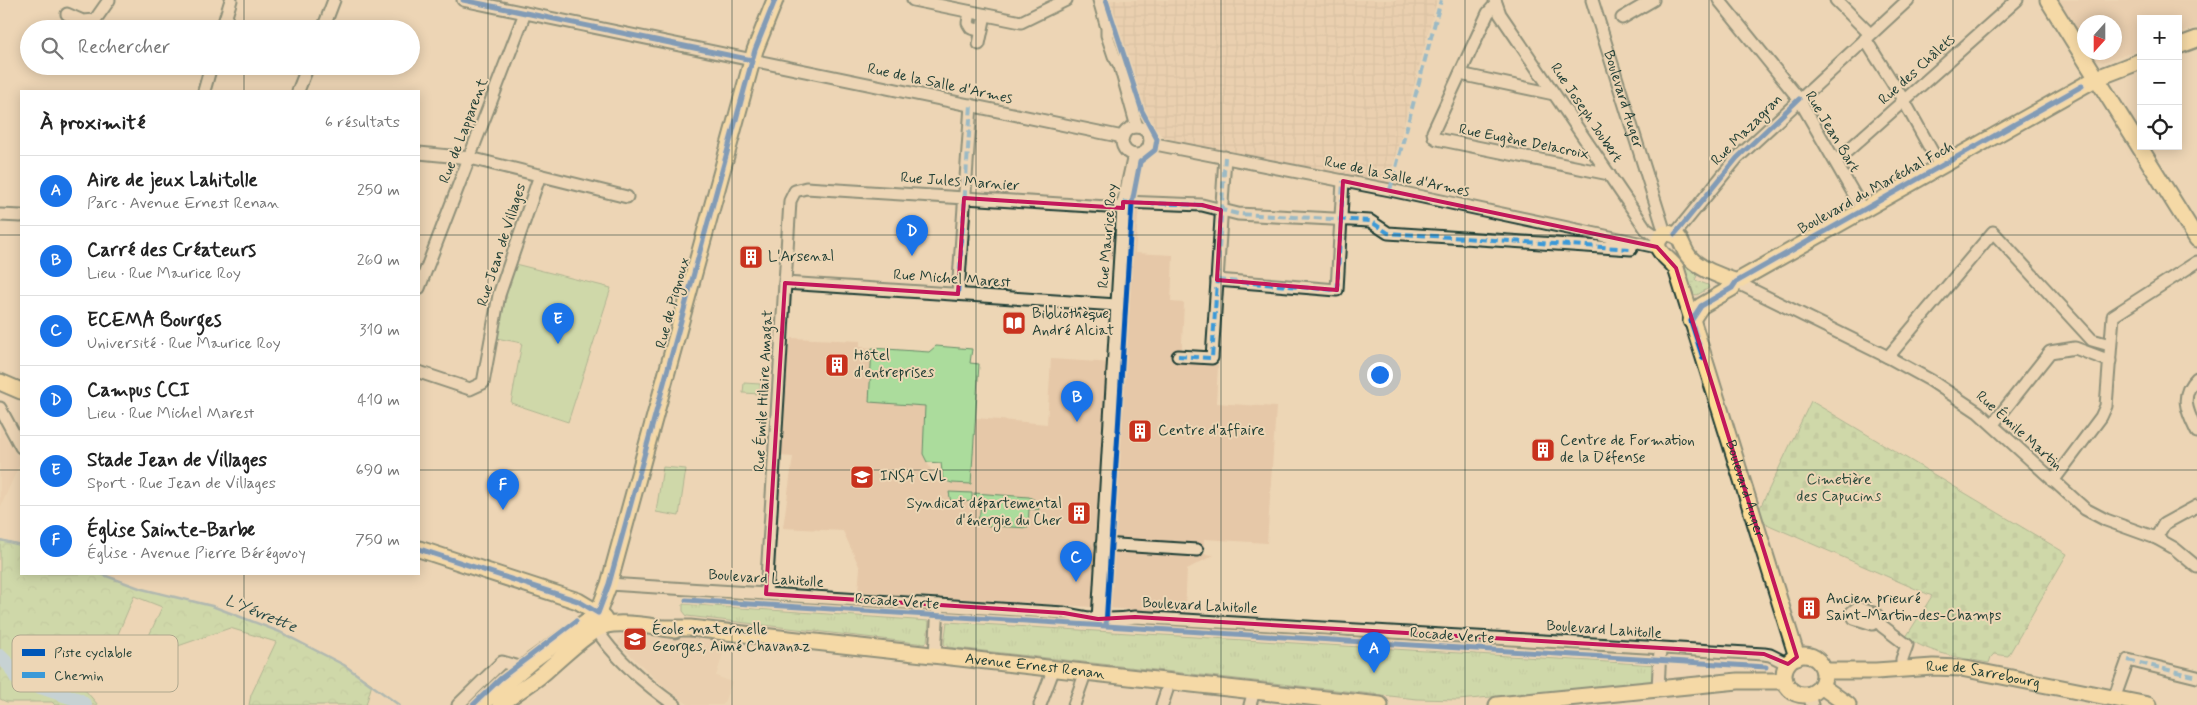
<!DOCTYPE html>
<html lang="fr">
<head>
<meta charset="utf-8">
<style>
	body { margin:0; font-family:Mynerve,sans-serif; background:#f2f2f2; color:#222 }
	.controls { position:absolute; right:15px; top:15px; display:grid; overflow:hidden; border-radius:0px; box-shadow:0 2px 12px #0003 }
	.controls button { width:45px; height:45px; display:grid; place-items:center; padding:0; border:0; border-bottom:1px solid #e0e0e0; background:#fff; color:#222; font:25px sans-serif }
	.compass { position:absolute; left:2077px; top:15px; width:45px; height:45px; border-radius:50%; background:#fff; box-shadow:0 2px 12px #0003; rotate:201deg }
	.you { position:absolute; left:1379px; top:374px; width:18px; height:18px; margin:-12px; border:4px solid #fff; border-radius:50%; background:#1a73e8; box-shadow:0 0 0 8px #1a73e833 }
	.badge { display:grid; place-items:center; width:32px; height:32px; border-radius:50%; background:#1a73e8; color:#fff; font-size:16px; font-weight:700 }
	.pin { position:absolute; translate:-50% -41px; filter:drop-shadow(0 1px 2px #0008) }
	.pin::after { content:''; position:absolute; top:26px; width:18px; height:15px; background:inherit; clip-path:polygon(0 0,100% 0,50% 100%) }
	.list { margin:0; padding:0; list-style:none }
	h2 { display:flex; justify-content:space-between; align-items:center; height:65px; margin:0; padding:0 20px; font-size:21px }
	h2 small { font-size:16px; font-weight:400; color:#767676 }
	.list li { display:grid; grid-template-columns:32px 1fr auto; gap:15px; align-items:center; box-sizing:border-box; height:70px; padding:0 20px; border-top:1px solid #e0e0e0 }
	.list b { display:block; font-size:19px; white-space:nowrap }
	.list p { margin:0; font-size:16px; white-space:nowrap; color:#767676 }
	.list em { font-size:16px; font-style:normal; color:#767676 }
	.icon { flex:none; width:28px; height:28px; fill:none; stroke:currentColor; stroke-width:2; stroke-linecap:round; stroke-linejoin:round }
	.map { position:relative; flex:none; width:2197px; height:705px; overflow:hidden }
	.search { position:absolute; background:#fff; box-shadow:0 2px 12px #0003; left:20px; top:20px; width:400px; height:55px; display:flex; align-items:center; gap:12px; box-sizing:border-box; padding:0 18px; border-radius:28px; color:#767676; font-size:19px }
	.panel { position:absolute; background:#fff; box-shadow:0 2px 12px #0003; left:20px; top:90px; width:400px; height:485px; border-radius:0px }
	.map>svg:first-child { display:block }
	.built { fill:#e6c8a8 }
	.industrial { fill:url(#industrial-grid) }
	.grass { fill:#abdc9c; stroke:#658c68 }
	.forest { fill:url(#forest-crowns); stroke:#658c68 }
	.cemetery { fill:url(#cemetery-stones); stroke:#658c68 }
	.park { fill:url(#park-tufts); stroke:#658c68 }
	.garden { fill:url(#garden-dots); stroke:#658c68 }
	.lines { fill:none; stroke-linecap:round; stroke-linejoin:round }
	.stream { stroke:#6895aa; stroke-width:2.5 }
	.river { stroke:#99cff8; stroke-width:14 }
	.minor-casing { stroke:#1f3d34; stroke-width:15 }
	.major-casing { stroke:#1f3d34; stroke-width:19 }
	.minor { stroke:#edd6b5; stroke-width:11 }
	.major { stroke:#fedd96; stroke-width:15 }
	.quiet { stroke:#3a99d8; stroke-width:4; stroke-dasharray:8 4; stroke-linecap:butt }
	.cycleway-casing { stroke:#edd6b5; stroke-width:8 }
	.cycleway { stroke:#0057b8; stroke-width:5 }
	.marked { fill:none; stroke:#c2185b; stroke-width:4; stroke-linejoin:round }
	.grid { fill:none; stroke:#1f3d34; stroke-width:1; stroke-opacity:0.55 }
	.labels { text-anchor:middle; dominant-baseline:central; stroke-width:4; stroke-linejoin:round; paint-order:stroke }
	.street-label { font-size:15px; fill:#1f3d34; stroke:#edd6b5 }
	.poi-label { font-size:15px; fill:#1f3d34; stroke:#edd6b5; text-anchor:start }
	.park-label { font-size:15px; fill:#2d4d3e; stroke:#edd6b5 }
	.water-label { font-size:16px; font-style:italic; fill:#2b4c48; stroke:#edd6b5 }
	.key { fill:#edd6b5; stroke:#afa88e; stroke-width:1 }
	.key-label { font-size:14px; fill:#1f3d34 }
</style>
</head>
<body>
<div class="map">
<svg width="2197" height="705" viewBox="0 0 2197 705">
	<defs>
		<pattern id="industrial-grid" width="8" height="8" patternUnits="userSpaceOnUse" patternTransform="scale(1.25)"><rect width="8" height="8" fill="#e6c8a8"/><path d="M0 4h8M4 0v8" fill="none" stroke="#c5ad91"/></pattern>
		<pattern id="forest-crowns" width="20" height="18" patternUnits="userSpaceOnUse" patternTransform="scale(1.25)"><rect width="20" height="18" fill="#abdc9c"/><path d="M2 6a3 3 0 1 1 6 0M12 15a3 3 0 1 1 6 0" fill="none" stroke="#93be87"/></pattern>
		<pattern id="cemetery-stones" width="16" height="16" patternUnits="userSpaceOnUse" patternTransform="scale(1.25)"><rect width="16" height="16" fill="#abdc9c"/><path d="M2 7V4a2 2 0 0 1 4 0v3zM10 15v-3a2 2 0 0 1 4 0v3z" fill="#93be87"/></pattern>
		<pattern id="park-tufts" width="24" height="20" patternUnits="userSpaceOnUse" patternTransform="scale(1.25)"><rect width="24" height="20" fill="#abdc9c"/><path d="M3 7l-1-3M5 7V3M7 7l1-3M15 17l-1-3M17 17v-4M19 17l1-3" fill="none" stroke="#93be87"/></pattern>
		<pattern id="garden-dots" width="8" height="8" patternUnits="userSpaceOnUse" patternTransform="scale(1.25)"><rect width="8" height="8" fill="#abdc9c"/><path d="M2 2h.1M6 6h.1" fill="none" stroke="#93be87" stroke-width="1.8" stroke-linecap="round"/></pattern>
	</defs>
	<rect width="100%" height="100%" fill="#edd6b5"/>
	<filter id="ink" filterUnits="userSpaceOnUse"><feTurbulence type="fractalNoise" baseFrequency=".02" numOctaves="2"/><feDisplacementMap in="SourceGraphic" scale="10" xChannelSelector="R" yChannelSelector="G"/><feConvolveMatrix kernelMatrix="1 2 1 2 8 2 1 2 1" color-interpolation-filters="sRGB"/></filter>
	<g filter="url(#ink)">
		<path class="built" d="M2058 0H2197V27L2178 34V19H2141V49L2103 62 2097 60 2093 53 2114 52V22H2084V40Z
			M1112 201 1139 206 1135 253 1173 255 1171 302 1184 303 1181 362 1218 365 1216 403 1276 407 1267 543 1204 539 1203 554 1214 555 1187 569 1185 613 858 592 860 568 843 531 783 528 793 457 780 456 785 367 791 338 860 341V347L929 352 923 454 937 482 971 484 976 418 1047 424 1051 359 1114 363 1119 262 1108 259Z
			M0 422 6 437 21 461 0 508Z
			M625 630 727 641 726 651H724L716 676 732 682 723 705H689L662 685 618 643Z"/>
		<path class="industrial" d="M1108 0H1437L1388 184 1168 139 1161 135 1151 123 1142 107Z"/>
		<path class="grass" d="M515 264 611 288 568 422 511 403 522 343 496 338 503 300 507 298 505 292Z
			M936 346 972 349 970 363 979 364 971 484 952 483 943 480 941 463 927 462 923 454 925 406 869 402 872 348 929 352Z
			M744 383 760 384V394L743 393Z
			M663 467 686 469 679 516 656 512Z
			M949 492 972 493V501L951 503Z
			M974 493 1029 497 1035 500 1039 510 1029 509 1028 528 975 525C980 517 981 510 980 501L975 499Z"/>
		<path class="forest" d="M0 540 21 545V574H101L142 589 212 606 280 632 344 665 372 684 366 705H249L251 695 276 642 230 628 178 646 148 638 162 607 134 596 100 677 73 676 98 705H55L52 702H7L0 699Z"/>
		<path class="cemetery" d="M1811 401 2067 554 2008 656 1994 654 1991 657 1989 663C1962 658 1930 654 1906 637L1932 596 1762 522 1759 510Z"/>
		<path class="park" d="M683 604 929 621 927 642 925 644 687 616 683 611Z
			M947 622 1657 665 1656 674 1651 682 1645 683 1458 700 1417 699 948 647 944 644Z"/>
		<path class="garden" d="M1687 266 1699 271 1695 280 1708 285 1709 288 1697 295 1688 293 1680 270Z"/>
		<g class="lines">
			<path class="stream" d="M0 540 21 545
				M101 574 142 589 212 606 280 632 344 665 399 705"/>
			<path class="river" d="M0 656 10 666 17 679 79 700 85 705"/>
			<g class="minor-casing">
				<g id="minor">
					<path d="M463 0 1123 137"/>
					<path d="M913 0 1021 22 1066 0"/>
					<path d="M1099 0 1107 28V35L1114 56 1120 66 1137 127"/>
					<path d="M1495 0 1500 14 1646 229 1659 238"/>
					<path id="s1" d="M1592 0 1665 233"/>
					<path d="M1719 0 1799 99 1863 210"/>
					<path d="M1836 0 1870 34"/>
					<path d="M1496 4 1488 13 1433 132 1434 137 1437 139 1609 174"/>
					<path d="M970 12 968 23 971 28 982 31"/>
					<path d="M67 14 83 21 95 20 109 0"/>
					<path d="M1622 18 1653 0"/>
					<path d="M222 29 231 0"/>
					<path d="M323 29 334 0"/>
					<path d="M1865 39 1904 101 1940 166"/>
					<path d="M979 44 985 15"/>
					<path d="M1460 74 1554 94"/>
					<path d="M204 91 211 66"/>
					<path d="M298 91 308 66"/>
					<circle cx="1136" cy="141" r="14"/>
					<path d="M1150 143 1390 190 1657 247"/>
					<path d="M419 153 470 158 627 197"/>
					<path d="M1836 161 2017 0"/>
					<path d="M1123 202 1202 205 1238 214 1370 221 1388 233 1631 249"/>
					<path d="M0 215 21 216"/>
					<path d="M1675 234 1737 158 1908 0"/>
					<path d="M1217 280 1337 290 1343 181"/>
					<path d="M1736 282 1888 357 1930 380 1978 412 2085 509 2106 520 2156 538 2174 548 2197 567"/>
					<path d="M785 283 1117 305"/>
					<path d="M419 288 525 13"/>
					<path d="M958 294 971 105"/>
					<path d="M1178 356 1212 358 1225 157"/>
					<path d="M1888 357 1993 232 2092 340 2110 345"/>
					<path d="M419 372 470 389 483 383 499 295 540 175"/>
					<path d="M2197 378C2178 396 2188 413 2197 432"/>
					<path d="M0 408 21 447"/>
					<path d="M1993 424 2050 352 2075 348 2110 361"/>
					<path d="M2053 481 2101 417 2106 406 2113 316 2197 262"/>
					<path d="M2156 538 2164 524 2197 506"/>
					<path d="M1102 544 1197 550"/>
					<path d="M609 584 1064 613C1087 619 1111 621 1135 617L1764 654 1770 655 1788 664"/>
					<path d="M766 594 790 201 795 191 806 188 1123 208"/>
					<path d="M1098 619 1123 204 1134 155"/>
					<path d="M1879 620 1873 624 1854 618 1852 612 1857 608 1876 614 1882 626 1907 645 1902 659V669"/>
					<path d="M596 628C612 656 649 687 675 705"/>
					<path d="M935 655 938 605"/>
					<path d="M1658 689 1660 649"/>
					<path d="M1809 695 1812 705"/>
					<path d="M2114 699 2128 660 2197 677"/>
					<path d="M458 705 502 662 516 666 520 671"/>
					<path d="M1040 705 1054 668"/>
					<path d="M1074 705 1086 671"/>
					<path d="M1162 705 1167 690 1168 680"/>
					<path d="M1250 705 1254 691"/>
				</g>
			</g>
			<g class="major-casing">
				<g id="major">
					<path d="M2048 0 2197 239"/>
					<path d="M2178 46 2197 39"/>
					<path id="s2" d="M1736 282C1722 276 1701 270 1690 258 1679 246 1685 234 1665 233 1647 249 1667 255 1676 268L1797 657"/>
					<path d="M1691 321 1701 306 1732 288 1736 282 2097 78 2141 61"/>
					<path d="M0 382 21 391"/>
					<path d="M419 549 578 601 598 613 604 619"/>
					<path d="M596 628 598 613 609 584 755 50 775 0"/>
					<path id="s3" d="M665 628H690L1380 705"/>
					<circle cx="1804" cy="675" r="20"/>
					<path id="s4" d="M1824 671H1876L1933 667 1961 668 2148 705"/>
					<path d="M1821 686 1848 705"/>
					<path d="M480 705 533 660 598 613"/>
					<path d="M500 705C513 694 527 686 540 676 556 663 589 629 607 625 624 621 657 627 675 630"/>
					<path d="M1497 705 1738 681H1785"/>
				</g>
			</g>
			<use href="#minor" class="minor"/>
			<use href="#major" class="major"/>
			<path class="quiet" d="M1390 190 1441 0
				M1123 202 1202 205 1238 214 1370 221 1388 233 1631 249
				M1217 280 1337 290 1343 181
				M958 294 971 105
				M1178 356 1212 358 1225 157
				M2128 660 2197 677"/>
			<g class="cycleway-casing">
				<path id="cycleway" d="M463 0 752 60
					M1106 0 1142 111 1157 139 1155 150 1140 162 1132 203 1106 626
					M1675 234 1737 158 1799 99
					M1703 358 1691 321 1701 306 1732 288 1736 282 2082 86
					M419 549 578 601 598 613
					M686 600 1766 667
					M598 613 609 584 755 50 775 0
					M473 705 500 679 576 621"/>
			</g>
			<use href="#cycleway" class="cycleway"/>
		</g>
	</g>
	<path d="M0 0H2197V705H0ZM1343 181 1657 247 1676 268 1797 657 1788 664 1764 654 1135 617 1098 619 1064 613 766 594 785 283 958 294 964 198 1123 208V202L1202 205 1221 210 1217 280 1337 290Z" fill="#edd6b5" fill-opacity=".55" fill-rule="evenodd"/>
	<path class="marked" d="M1343 181 1657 247 1676 268 1797 657 1788 664 1764 654 1135 617 1098 619 1064 613 766 594 785 283 958 294 964 198 1123 208V202L1202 205 1221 210 1217 280 1337 290Z"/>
	<path class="grid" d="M244 0V29M488 0V705M732 0V705M976 0V705M1221 0V705M1465 0V705M1709 0V705M1953 0V705M244 66V91M0 235H21M419 235H2197M0 470H21M419 470H2197M244 574V705"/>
	<defs>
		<g id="building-square" transform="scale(1.25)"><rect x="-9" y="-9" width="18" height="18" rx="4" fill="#c8321e" stroke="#edd6b5"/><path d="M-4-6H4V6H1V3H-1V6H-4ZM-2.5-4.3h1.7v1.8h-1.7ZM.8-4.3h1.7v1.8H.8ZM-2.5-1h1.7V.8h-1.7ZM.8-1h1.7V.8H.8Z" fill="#fff"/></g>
		<g id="library-square" transform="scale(1.25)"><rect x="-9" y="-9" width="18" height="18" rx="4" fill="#c8321e" stroke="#edd6b5"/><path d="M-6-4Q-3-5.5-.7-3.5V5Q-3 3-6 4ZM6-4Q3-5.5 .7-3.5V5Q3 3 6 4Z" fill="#fff"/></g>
		<g id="university-square" transform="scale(1.25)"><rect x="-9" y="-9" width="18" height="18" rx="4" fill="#c8321e" stroke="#edd6b5"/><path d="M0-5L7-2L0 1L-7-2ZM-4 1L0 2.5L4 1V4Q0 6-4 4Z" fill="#fff"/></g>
		<g id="school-square" transform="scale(1.25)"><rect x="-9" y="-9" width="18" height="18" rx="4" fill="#c8321e" stroke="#edd6b5"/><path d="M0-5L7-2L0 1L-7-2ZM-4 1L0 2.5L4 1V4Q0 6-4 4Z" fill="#fff"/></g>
	</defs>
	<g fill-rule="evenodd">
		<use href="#building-square" x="751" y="257"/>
		<use href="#library-square" x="1014" y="323"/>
		<use href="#building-square" x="837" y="365"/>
		<use href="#building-square" x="1140" y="431"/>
		<use href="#building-square" x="1543" y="450"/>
		<use href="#university-square" x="862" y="477"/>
		<use href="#building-square" x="1079" y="513"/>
		<use href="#building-square" x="1809" y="608"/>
		<use href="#school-square" x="635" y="639"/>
	</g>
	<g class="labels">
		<g class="street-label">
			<text transform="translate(1917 70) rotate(-42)">Rue des Châlets</text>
			<text transform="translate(940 84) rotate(12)">Rue de la Salle d'Armes</text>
			<text stroke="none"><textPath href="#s1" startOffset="104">Boulevard Auger</textPath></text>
			<text transform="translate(1586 113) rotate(56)">Rue Joseph Joubert</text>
			<text transform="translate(1747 130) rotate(-45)">Rue Mazagran</text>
			<text transform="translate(464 131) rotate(-69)">Rue de Lapparent</text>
			<text transform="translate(1832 132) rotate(59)">Rue Jean Bart</text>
			<text transform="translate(1524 142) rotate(11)">Rue Eugène Delacroix</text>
			<text transform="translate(1397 177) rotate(12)">Rue de la Salle d'Armes</text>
			<text transform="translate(960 182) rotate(4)">Rue Jules Marnier</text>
			<text transform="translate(1876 188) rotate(-29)">Boulevard du Maréchal Foch</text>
			<text transform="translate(1108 236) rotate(-85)">Rue Maurice Roy</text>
			<text transform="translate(502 245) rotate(-72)">Rue Jean de Villages</text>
			<text transform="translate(952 279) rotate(4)">Rue Michel Marest</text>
			<text transform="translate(673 303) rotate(-75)">Rue de Pignoux</text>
			<text transform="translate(764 391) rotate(-87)">Rue Émile Hilaire Amagat</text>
			<text transform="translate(2019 431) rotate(42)">Rue Émile Martin</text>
			<text stroke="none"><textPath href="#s2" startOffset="366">Boulevard Auger</textPath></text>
			<text transform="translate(766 579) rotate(4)">Boulevard Lahitolle</text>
			<text transform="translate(897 602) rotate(4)">Rocade Verte</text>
			<text transform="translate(1200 606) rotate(3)">Boulevard Lahitolle</text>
			<text transform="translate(1604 630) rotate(4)">Boulevard Lahitolle</text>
			<text transform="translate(1452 636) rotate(4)">Rocade Verte</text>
			<text stroke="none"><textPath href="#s3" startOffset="372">Avenue Ernest Renan</textPath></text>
			<text stroke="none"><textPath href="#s4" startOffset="160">Rue de Sarrebourg</textPath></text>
		</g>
		<g class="poi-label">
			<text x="768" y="257">L'Arsenal</text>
			<text x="1032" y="314">Bibliothèque<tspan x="1032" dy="17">André Alciat</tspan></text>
			<text x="854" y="356">Hôtel<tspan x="854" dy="17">d'entreprises</tspan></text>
			<text x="1158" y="431">Centre d'affaire</text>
			<text x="1560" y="441">Centre de Formation<tspan x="1560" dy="17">de la Défense</tspan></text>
			<text x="880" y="477">INSA CVL</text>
			<text x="1062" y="504" text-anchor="end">Syndicat départemental<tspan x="1062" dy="17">d'énergie du Cher</tspan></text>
			<text x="1826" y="599">Ancien prieuré<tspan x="1826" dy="17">Saint-Martin-des-Champs</tspan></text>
			<text x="652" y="630">École maternelle<tspan x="652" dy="17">Georges, Aimé Chavanaz</tspan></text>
		</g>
		<g class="park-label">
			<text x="1839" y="480">Cimetière<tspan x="1839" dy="17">des Capucins</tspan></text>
		</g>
		<g class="water-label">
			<text transform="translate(261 614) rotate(22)">L'Yévrette</text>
		</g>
	</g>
	<rect x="12" y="635" width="166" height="57" rx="8" class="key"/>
	<rect x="22" y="649" width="23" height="7" fill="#0057b8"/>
	<rect x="22" y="672" width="23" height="6" fill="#3a99d8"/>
	<g class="key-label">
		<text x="54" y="657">Piste cyclable</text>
		<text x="54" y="680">Chemin</text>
	</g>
</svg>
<div class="controls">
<button>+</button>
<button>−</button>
<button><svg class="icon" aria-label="locate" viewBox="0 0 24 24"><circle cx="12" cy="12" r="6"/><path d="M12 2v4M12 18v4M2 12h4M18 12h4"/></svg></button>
</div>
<svg class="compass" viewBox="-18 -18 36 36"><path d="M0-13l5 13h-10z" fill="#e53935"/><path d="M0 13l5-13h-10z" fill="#767676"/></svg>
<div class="you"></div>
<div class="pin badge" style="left:1374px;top:673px">A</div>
<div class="pin badge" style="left:1077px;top:422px">B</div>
<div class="pin badge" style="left:1076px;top:582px">C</div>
<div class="pin badge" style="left:912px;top:256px">D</div>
<div class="pin badge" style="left:558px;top:344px">E</div>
<div class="pin badge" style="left:503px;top:510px">F</div>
<div class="search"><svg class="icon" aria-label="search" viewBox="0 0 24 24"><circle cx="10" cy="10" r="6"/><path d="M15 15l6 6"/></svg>Rechercher</div>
<section class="panel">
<h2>À proximité<small>6 résultats</small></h2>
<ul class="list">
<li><span class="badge">A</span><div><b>Aire de jeux Lahitolle</b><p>Parc · Avenue Ernest Renan</p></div><em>250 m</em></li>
<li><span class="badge">B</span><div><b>Carré des Créateurs</b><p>Lieu · Rue Maurice Roy</p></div><em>260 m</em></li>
<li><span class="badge">C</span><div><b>ECEMA Bourges</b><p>Université · Rue Maurice Roy</p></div><em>310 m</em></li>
<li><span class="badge">D</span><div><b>Campus CCI</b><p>Lieu · Rue Michel Marest</p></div><em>410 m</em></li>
<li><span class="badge">E</span><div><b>Stade Jean de Villages</b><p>Sport · Rue Jean de Villages</p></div><em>690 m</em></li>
<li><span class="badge">F</span><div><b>Église Sainte-Barbe</b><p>Église · Avenue Pierre Bérégovoy</p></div><em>750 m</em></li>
</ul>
</section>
</div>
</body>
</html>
